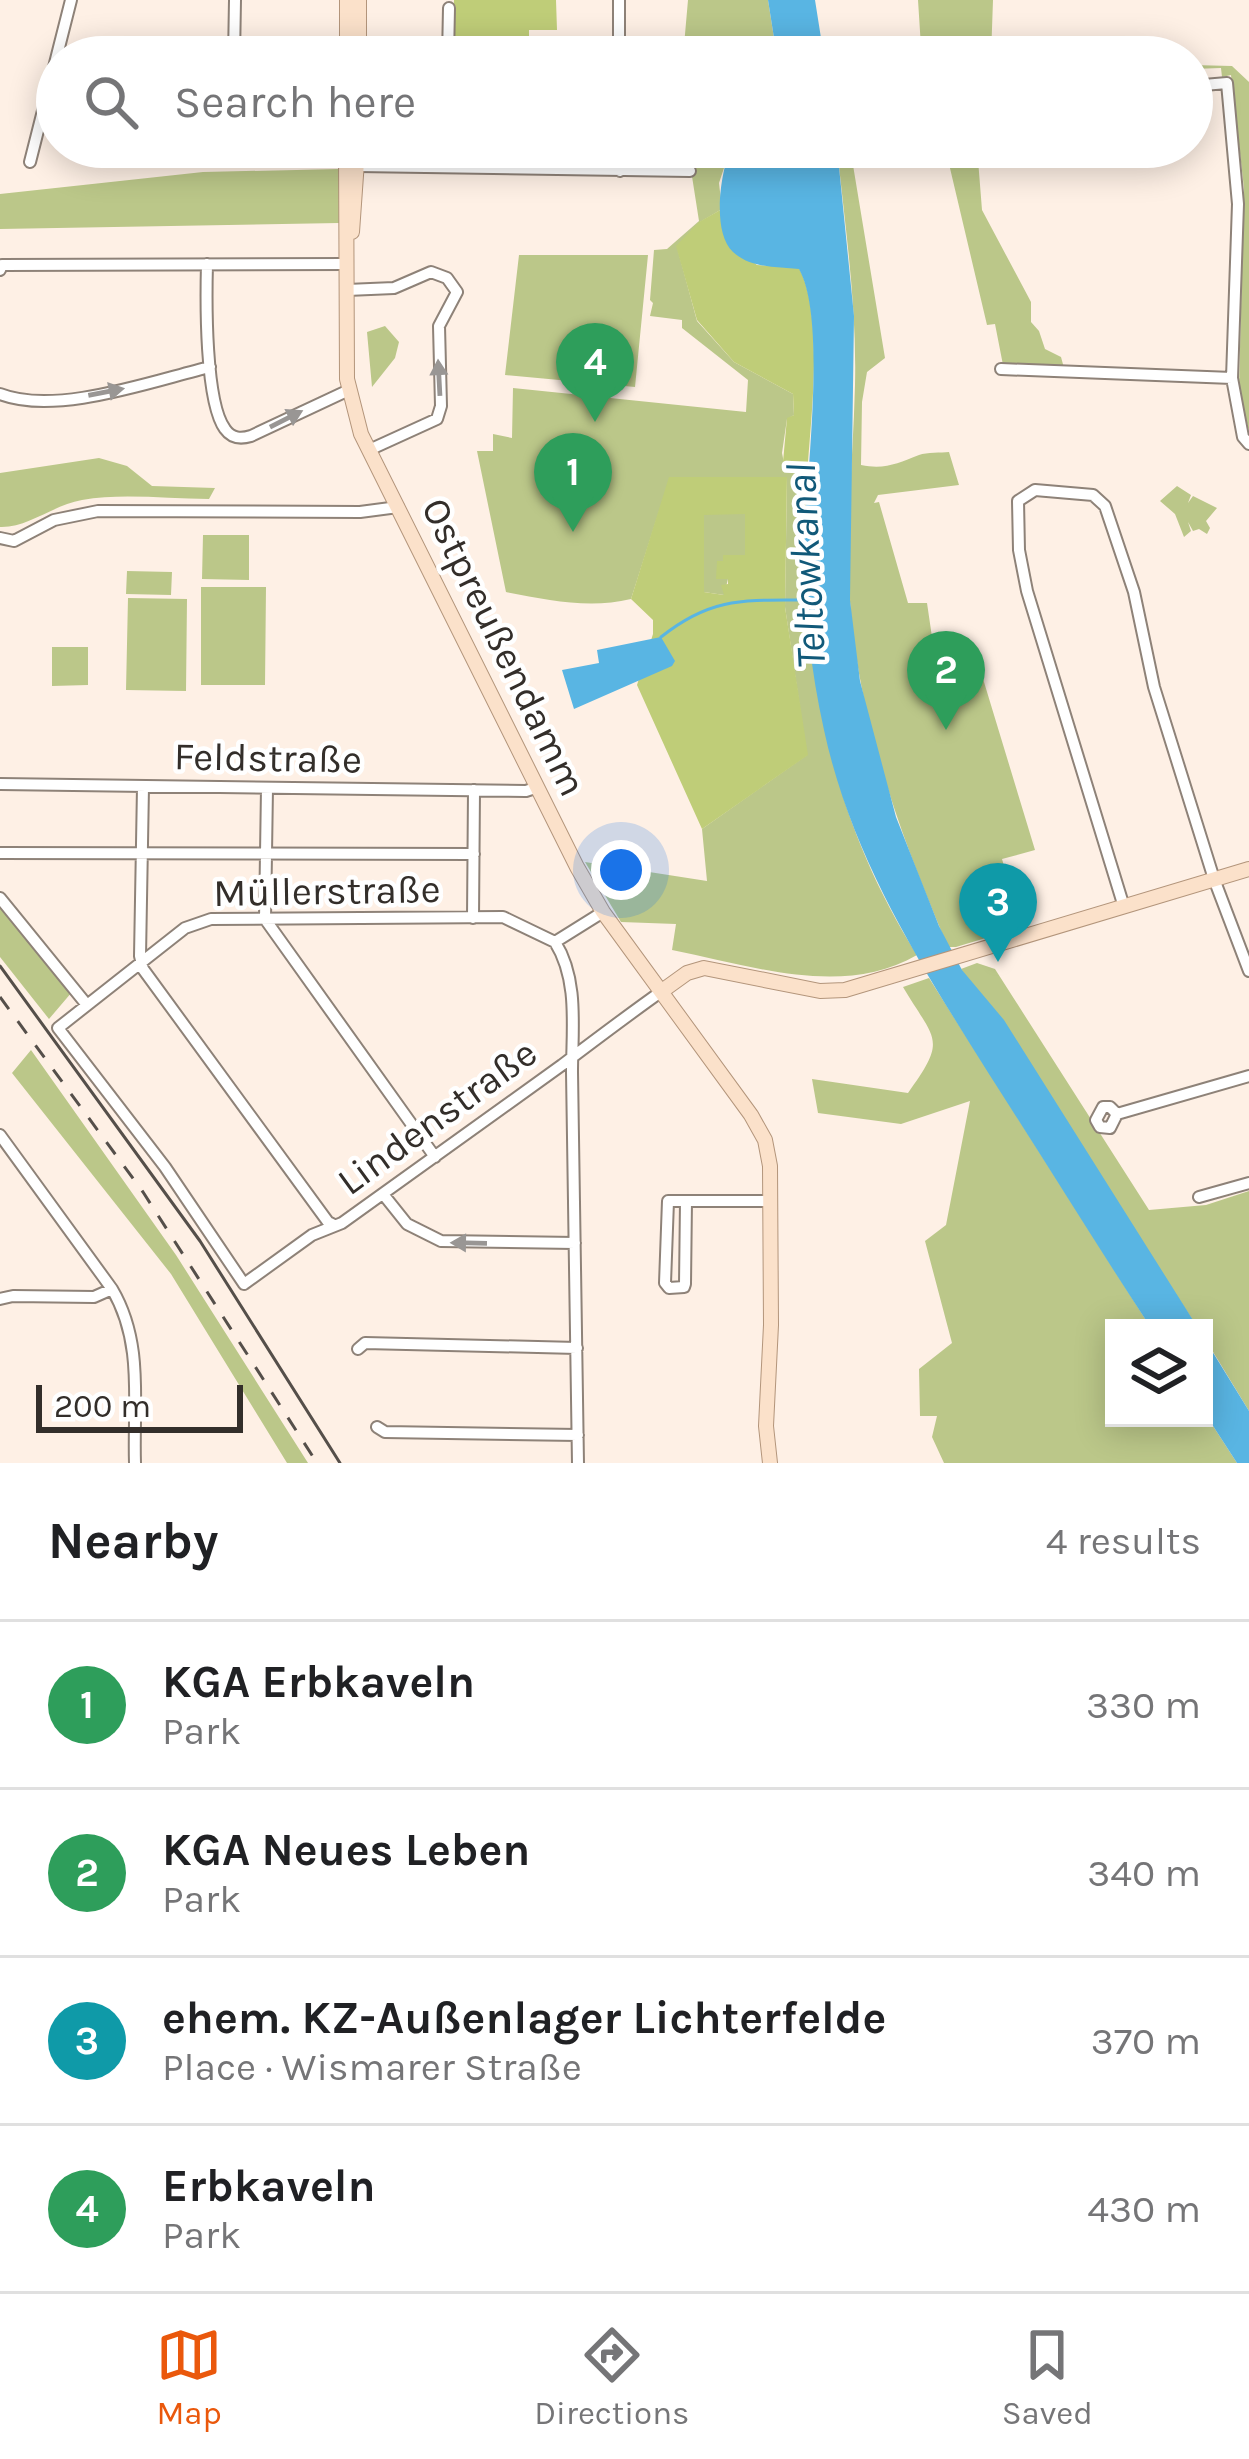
<!DOCTYPE html>
<html lang="en">
<head>
<meta charset="utf-8">
<style>
	body { margin:0; font-family:Karla,sans-serif; background:#f2f2f2; color:#202124 }
	.controls { position:absolute; right:36px; bottom:36px; display:grid; overflow:hidden; border-radius:0px; box-shadow:0 6px 30px #0003 }
	.controls button { width:108px; height:108px; display:grid; place-items:center; padding:0; border:0; border-bottom:3px solid #e0e0e0; background:#fff; color:#202124; font:60px sans-serif }
	.scale { position:absolute; left:36px; bottom:30px; width:207px; box-sizing:border-box; padding-left:12px; border:6px solid #332e2a; border-top:0; font-size:33px; line-height:42px; white-space:nowrap; color:#332e2a; -webkit-text-stroke:9px #fff; paint-order:stroke }
	.you { position:absolute; left:621px; top:870px; width:42px; height:42px; margin:-30px; border:9px solid #fff; border-radius:50%; background:#1a73e8; box-shadow:0 0 0 18px #1a73e833 }
	.badge { display:grid; place-items:center; width:78px; height:78px; border-radius:50%; background:#ea580c; color:#fff; font-size:39px; font-weight:700 }
	.pin { position:absolute; translate:-50% -99px; filter:drop-shadow(0 3px 6px #0008) }
	.pin::after { content:''; position:absolute; top:63px; width:42px; height:36px; background:inherit; clip-path:polygon(0 0,100% 0,50% 100%) }
	.list { margin:0; padding:0; list-style:none }
	h2 { display:flex; justify-content:space-between; align-items:center; height:156px; margin:0; padding:0 48px; font-size:51px }
	h2 small { font-size:39px; font-weight:400; color:#757577 }
	.list li { display:grid; grid-template-columns:78px 1fr auto; gap:36px; align-items:center; box-sizing:border-box; height:168px; padding:0 48px; border-top:3px solid #e0e0e0 }
	.list b { display:block; font-size:45px; white-space:nowrap }
	.list p { margin:0; font-size:39px; white-space:nowrap; color:#757577 }
	.list em { font-size:39px; font-style:normal; color:#757577 }
	.icon { flex:none; width:66px; height:66px; fill:none; stroke:currentColor; stroke-width:2; stroke-linecap:round; stroke-linejoin:round }
	.map { position:relative; flex:none; width:1249px; height:1463px; overflow:hidden }
	.search { position:absolute; background:#fff; box-shadow:0 6px 30px #0003; left:36px; right:36px; top:36px; height:132px; display:flex; align-items:center; gap:30px; box-sizing:border-box; padding:0 42px; border-radius:66px; color:#757577; font-size:45px }
	.sheet { height:828px; background:#fff }
	nav { display:flex; justify-content:space-around; align-items:center; box-sizing:border-box; height:168px; border-top:3px solid #e0e0e0; background:#fff; font-size:33px; color:#757577 }
	nav a { display:grid; justify-items:center; gap:6px }
	nav .on { color:#ea580c }
	.map>svg:first-child { display:block }
	.green { fill:#bbc789 }
	.forest { fill:#bfcd78; fill-rule:evenodd }
	.water { fill:#59b5e3 }
	.lines { fill:none; stroke-linecap:round; stroke-linejoin:round }
	.stream { stroke:#59b5e3; stroke-width:3 }
	.minor-casing { stroke:#8e8278; stroke-width:14 }
	.major-casing { stroke:#b3957b; stroke-width:16 }
	.minor { stroke:#fff; stroke-width:10 }
	.major { stroke:#fbe1ca; stroke-width:14 }
	.tram { stroke:#554f4a; stroke-width:3 }
	.rail { stroke:#554f4a; stroke-width:3; stroke-dasharray:15 15; stroke-linecap:butt }
	.oneway { fill:#999694 }
	.labels { text-anchor:middle; dominant-baseline:central; stroke-width:9; stroke-linejoin:round; paint-order:stroke }
	.street-label { font-size:39px; fill:#332e2a; stroke:#fff }
	.water-label { font-size:42px; font-style:italic; fill:#115979; stroke:#fff }
</style>
</head>
<body>
<div class="map">
<svg width="1249" height="1463" viewBox="0 0 1249 1463">
	<rect width="100%" height="100%" fill="#fef0e5"/>
	<path class="green" d="M688 0H768L777 57H683Z
		M918 0H993L991 57H928L921 47Z
		M1192 65 1232 66 1249 82V432L1239 387 1244 188 1231 75 1222 77 1221 68 1192 69Z
		M676 147H731L719 183 722 209 700 222 677 247 697 321 734 362 793 394 794 415 787 419 782 453 785 468 807 478C801 653 823 805 917 955 843 998 753 966 672 950L676 924 621 922 585 862 707 881 702 829 807 755 785 607 787 477H670L631 599C589 609 548 600 506 592L477 451H493V434L512 438 513 388 746 412 748 380 682 328V320L650 316 653 303 650 300 654 250 667 249 699 221 691 170 675 169Z
		M837 147H850L885 358 867 372 862 402 861 465C885 470 898 463 919 455 927 452 941 453 949 452L959 485 878 495 874 503 879 502 908 603H927L937 671 977 659 1035 850 1002 859 1022 927 956 947H948C906 849 868 747 854 641 842 556 853 470 855 385 857 305 845 226 837 147Z
		M945 147H977L982 210 1031 302V322L1039 331 1045 349 1061 357 1064 368 1003 365 995 324 987 325Z
		M339 169V223L0 229V194L203 172Z
		M519 255H648L635 387 505 375Z
		M385 326 399 342 395 358 372 387 367 332Z
		M99 458 127 466 152 486 215 488 209 499C167 499 122 493 82 500 53 505 28 528 0 527V473Z
		M1177 486 1191 495 1188 503 1193 496 1217 508 1206 521 1210 528 1207 534 1199 529 1193 531 1188 522 1191 531 1184 537 1175 514 1160 501Z
		M704 514H745V555L728 579 724 595 704 592Z
		M203 535H249V580L202 579Z
		M127 571 172 572 171 595 126 594Z
		M201 587H266L265 685H201Z
		M128 598 187 599 186 691 126 690Z
		M52 647H88V685L52 686Z
		M0 906 72 992 49 1019 0 957Z
		M977 963 995 969 1149 1210 1206 1205 1249 1191V1411L1204 1337V1328H1198L961 969Z
		M929 978 1151 1328H1114V1418H1204V1412L1237 1463H944L932 1437 937 1416H920L919 1369 952 1343 925 1241 946 1225 970 1101 901 1124 818 1113 812 1079 908 1093C948 1038 935 1041 903 987Z
		M31 1050 176 1255 308 1463H287L171 1274 12 1073Z"/>
	<path class="forest" d="M454 0H556L557 30H529V57H452Z
		M722 209 726 240 757 265 799 268C825 316 810 423 807 478L785 468 783 462 787 418 794 415 793 394 734 362 697 320 676 246 699 222Z
		M669 477H787L785 607 808 755 702 829 637 685 653 634V620L631 599ZM745 514V555H723V561H717L716 579H728V584L721 585 724 595 704 592V515Z"/>
	<path class="water" d="M768 0H815L824 57H777Z
		M731 147H837L854 316 850 600 860 681 896 817 939 926 962 970 1004 1020 1198 1328H1151C1096 1244 1043 1158 989 1074 920 964 852 859 824 730 811 671 804 610 804 549 805 482 828 321 799 269 777 267 750 268 733 252 711 231 721 171 731 147Z
		M661 637 675 661 672 666 574 709 562 670 599 663 597 650Z
		M1204 1338 1249 1411V1463H1237L1204 1412Z"/>
	<g class="lines">
		<path class="stream" d="M661 637C711 597 744 600 805 600"/>
		<g class="minor-casing">
			<path id="minor" d="M234 57 235 0
				M448 57 449 8
				M619 57V0
				M1192 86 1227 83 1238 204 1232 378 1243 437 1249 444
				M617 147 620 171
				M233 157V147
				M30 162 71 0
				M358 166 690 171
				M446 167 447 147
				M530 168V147
				M207 264C206 300 205 402 225 429 232 439 241 439 251 436L349 390
				M0 270 2 265 347 264
				M347 290 394 288 431 272 447 278 457 292 439 326 441 406 437 419 369 450
				M1001 369 1232 378
				M0 394C56 416 152 381 210 367
				M0 538 14 541 54 520 98 511 360 512 398 507
				M0 784 526 791 535 788
				M143 787 140 956 143 969 328 1222 334 1225
				M267 788 265 919 435 1157
				M0 853 474 854
				M0 898 87 1005
				M1124 907 1027 591 1019 550 1018 501 1035 490 1093 495 1105 506 1134 592 1154 687 1214 879 1249 971
				M473 918 474 790
				M555 942 603 912
				M1117 1114 1110 1128 1100 1127 1096 1120 1103 1107H1110L1117 1114 1249 1076
				M0 1135 112 1289C144 1343 133 1403 135 1463
				M383 1194 407 1224 441 1241 575 1243
				M1199 1197 1249 1183
				M686 1201 685 1284 684 1287 669 1288 665 1283 668 1201H770
				M0 1299 13 1296 94 1297 112 1289
				M358 1349 365 1343 577 1348
				M377 1427 385 1432 578 1435
				M578 1463 572 1072C572 1029 579 980 555 942L503 917 211 919 185 928 58 1028 165 1167 244 1284 312 1235 342 1223 562 1065C595 1040 628 1015 662 991"/>
		</g>
		<g class="major-casing">
			<path id="major" d="M347 57V0
				M359 57V0
				M346 147 347 379 361 434 577 867 603 912 751 1115 765 1140 770 1166 771 1325 766 1426 770 1463
				M352 232 358 147
				M662 991 687 973 704 968 820 991 845 990 1249 869"/>
		</g>
		<use href="#minor" class="minor"/>
		<use href="#major" class="major"/>
		<path class="tram" d="M0 966 200 1241 340 1463"/>
		<path class="rail" d="M0 997 143 1192 317 1463"/>
	</g>
	<defs><path id="oneway-solid" d="M-6-.8H1V-3.2L6.5 0L1 3.2V.8H-6Z" transform="scale(3)"/></defs>
	<g class="oneway">
		<use href="#oneway-solid" transform="translate(439 378) rotate(-93)"/>
		<use href="#oneway-solid" transform="translate(106 392) rotate(-11)"/>
		<use href="#oneway-solid" transform="translate(286 419) rotate(-27)"/>
		<use href="#oneway-solid" transform="translate(469 1243) rotate(-179)"/>
	</g>
	<g class="labels">
		<g class="street-label">
			<text transform="translate(504 647) rotate(64)">Ostpreußendamm</text>
			<text transform="translate(268 758) rotate(1)">Feldstraße</text>
			<text transform="translate(327 891) rotate(-1)">Müllerstraße</text>
			<text transform="translate(437 1117) rotate(-36)">Lindenstraße</text>
		</g>
		<g class="water-label">
			<text transform="translate(806 566) rotate(-93)">Teltowkanal</text>
		</g>
	</g>
</svg>
<div class="controls">
<button><svg class="icon" aria-label="layers" viewBox="0 0 24 24"><path d="M12 4l9 5-9 5-9-5zM3 14l9 5 9-5"/></svg></button>
</div>
<div class="scale">200 m</div>
<div class="you"></div>
<div class="pin badge" style="left:573px;top:532px;background:#2e9e5b">1</div>
<div class="pin badge" style="left:946px;top:730px;background:#2e9e5b">2</div>
<div class="pin badge" style="left:998px;top:962px;background:#0f9aa8">3</div>
<div class="pin badge" style="left:595px;top:422px;background:#2e9e5b">4</div>
<div class="search"><svg class="icon" aria-label="search" viewBox="0 0 24 24"><circle cx="10" cy="10" r="6"/><path d="M15 15l6 6"/></svg>Search here</div>
</div>
<section class="sheet">
<h2>Nearby<small>4 results</small></h2>
<ul class="list">
<li><span class="badge" style="background:#2e9e5b">1</span><div><b>KGA Erbkaveln</b><p>Park</p></div><em>330 m</em></li>
<li><span class="badge" style="background:#2e9e5b">2</span><div><b>KGA Neues Leben</b><p>Park</p></div><em>340 m</em></li>
<li><span class="badge" style="background:#0f9aa8">3</span><div><b>ehem. KZ-Außenlager Lichterfelde</b><p>Place · Wismarer Straße</p></div><em>370 m</em></li>
<li><span class="badge" style="background:#2e9e5b">4</span><div><b>Erbkaveln</b><p>Park</p></div><em>430 m</em></li>
</ul>
</section>
<nav>
<a class="on"><svg class="icon" aria-label="map" viewBox="0 0 24 24"><path d="M3 6l6-2 6 2 6-2v14l-6 2-6-2-6 2zM9 4v14M15 6v14"/></svg>Map</a>
<a><svg class="icon" aria-label="directions" viewBox="0 0 24 24"><path d="M12 3l9 9-9 9-9-9zM9 14v-3h6M13 9l2 2-2 2"/></svg>Directions</a>
<a><svg class="icon" aria-label="saved" viewBox="0 0 24 24"><path d="M7 4h10v16l-5-4-5 4z"/></svg>Saved</a>
</nav>
</body>
</html>
